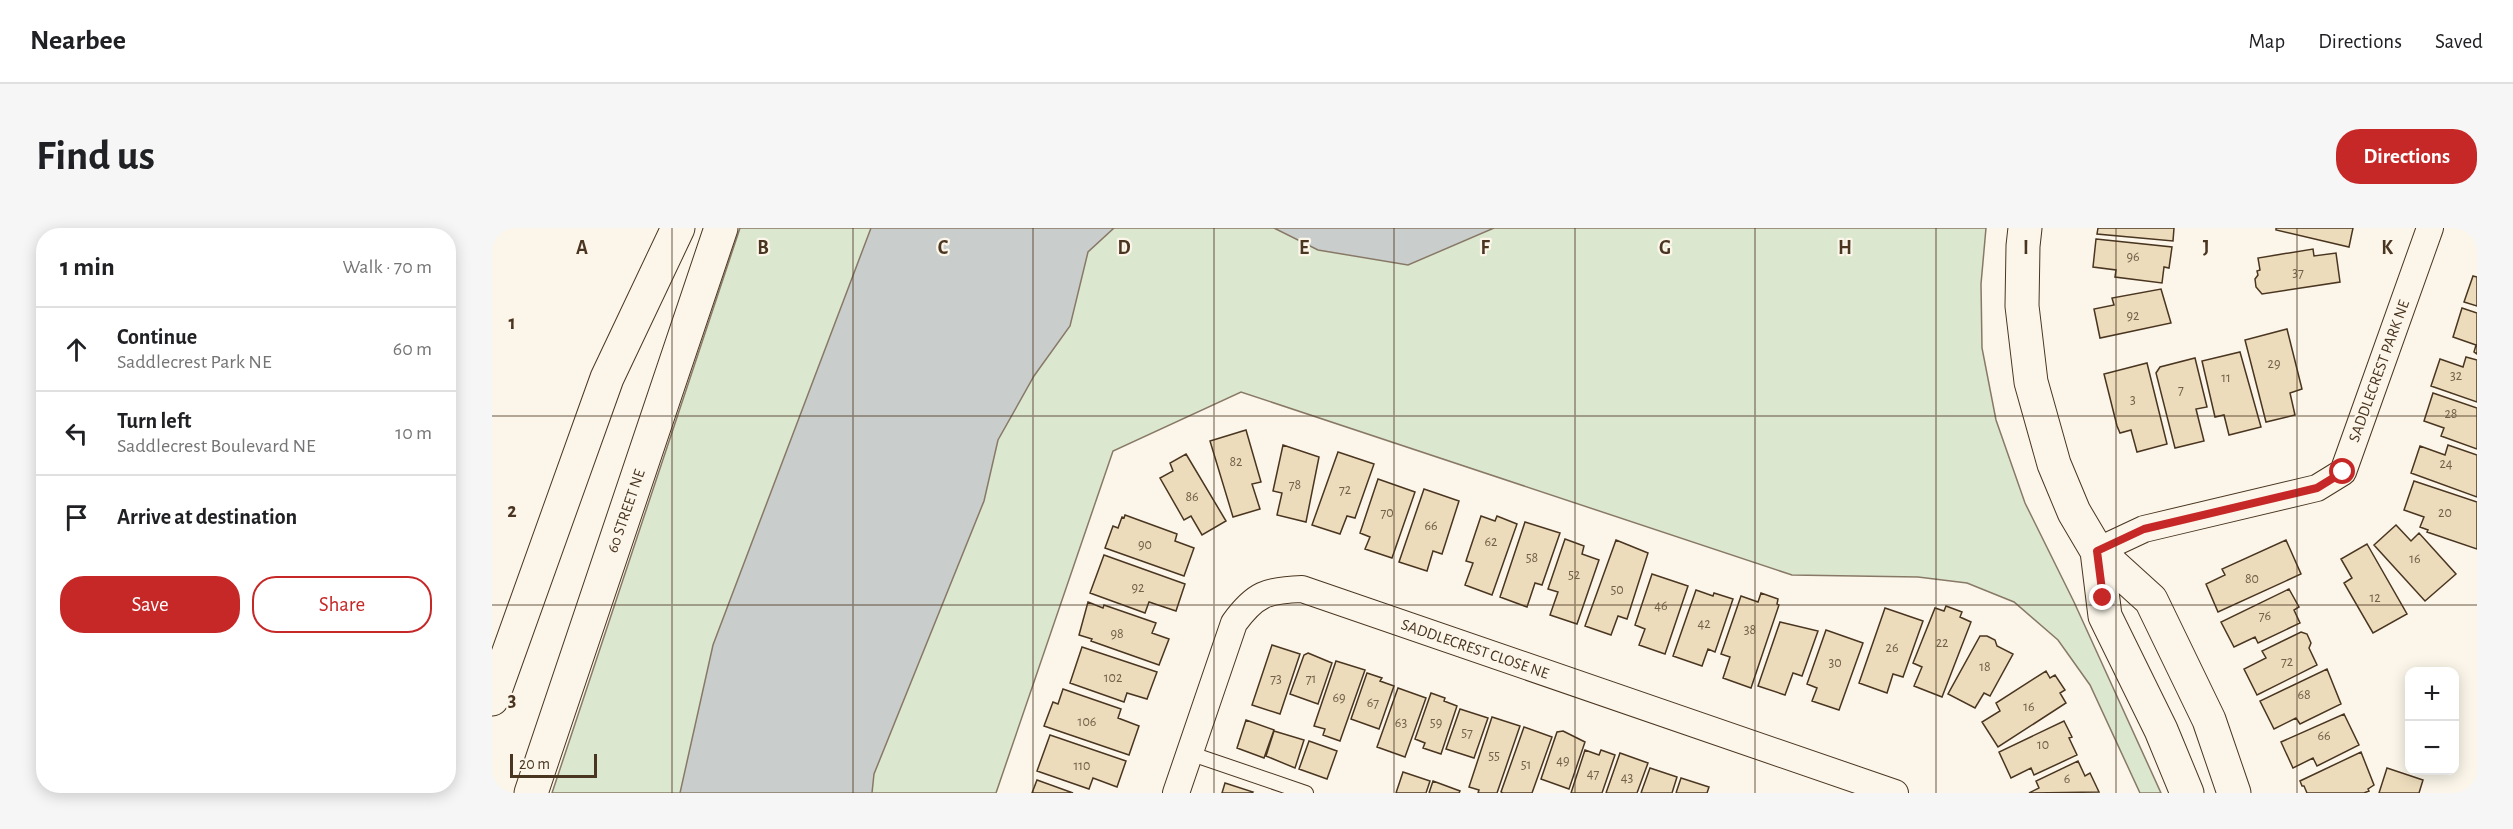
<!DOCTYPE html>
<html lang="en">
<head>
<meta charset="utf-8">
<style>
	body { margin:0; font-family:"Alegreya Sans",sans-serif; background:#f6f6f6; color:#202124 }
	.controls { position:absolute; right:18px; bottom:18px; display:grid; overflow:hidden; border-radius:12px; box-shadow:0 3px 15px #0003 }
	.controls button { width:54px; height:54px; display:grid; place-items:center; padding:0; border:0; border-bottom:2px solid #e0e0e0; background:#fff; color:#202124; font:30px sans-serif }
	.scale { position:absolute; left:18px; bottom:15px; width:87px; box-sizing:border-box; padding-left:6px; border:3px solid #4a3520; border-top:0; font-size:16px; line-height:21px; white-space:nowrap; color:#4a3520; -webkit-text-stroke:4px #fbf6e9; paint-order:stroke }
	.stop { position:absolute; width:18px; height:18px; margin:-14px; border:4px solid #c62828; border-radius:50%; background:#fff }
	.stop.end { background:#c62828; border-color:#fff; box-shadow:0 2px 6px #0008 }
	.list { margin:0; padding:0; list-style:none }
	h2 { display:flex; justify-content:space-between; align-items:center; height:78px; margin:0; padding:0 24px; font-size:26px }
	h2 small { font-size:20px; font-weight:400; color:#757577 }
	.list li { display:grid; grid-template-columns:39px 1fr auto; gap:18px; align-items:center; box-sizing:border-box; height:84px; padding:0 24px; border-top:2px solid #e0e0e0 }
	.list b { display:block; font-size:22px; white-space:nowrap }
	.list p { margin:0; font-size:20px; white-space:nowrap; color:#757577 }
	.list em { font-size:20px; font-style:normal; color:#757577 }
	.actions { display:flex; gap:12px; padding:18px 24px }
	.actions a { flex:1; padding:14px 0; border:2px solid #c62828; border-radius:24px; text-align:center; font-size:21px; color:#c62828 }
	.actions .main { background:#c62828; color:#fff }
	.icon { flex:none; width:33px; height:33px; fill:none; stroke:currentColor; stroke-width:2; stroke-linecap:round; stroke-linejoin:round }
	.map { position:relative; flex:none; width:1985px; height:565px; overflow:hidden; border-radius:24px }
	header { display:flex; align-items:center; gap:36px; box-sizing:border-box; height:84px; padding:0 30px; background:#fff; border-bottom:2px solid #e0e0e0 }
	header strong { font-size:28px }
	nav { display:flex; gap:33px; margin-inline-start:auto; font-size:21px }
	.intro { display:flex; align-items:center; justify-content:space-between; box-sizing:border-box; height:144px; padding:0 36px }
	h1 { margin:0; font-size:42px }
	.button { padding:15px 27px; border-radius:24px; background:#c62828; color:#fff; font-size:21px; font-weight:700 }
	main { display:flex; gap:36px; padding:0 36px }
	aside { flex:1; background:#fff; border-radius:24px; box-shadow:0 3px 15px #0003 }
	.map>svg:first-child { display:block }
	.green { fill:#dce7d0; stroke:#887966; stroke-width:1.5 }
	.water { fill:#c9cecd; stroke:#887966; stroke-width:1.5 }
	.building { fill:#ecdcbc; stroke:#4a3520; stroke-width:1.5 }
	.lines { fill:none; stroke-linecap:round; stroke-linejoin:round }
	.service-casing { stroke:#4a3520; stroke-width:16 }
	.minor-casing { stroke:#4a3520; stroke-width:28 }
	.tertiary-casing { stroke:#4a3520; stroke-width:35 }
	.secondary-casing { stroke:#4a3520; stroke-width:35 }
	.service { stroke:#fbf6e9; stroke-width:14 }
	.minor { stroke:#fbf6e9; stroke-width:26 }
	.tertiary { stroke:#fbf6e9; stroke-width:33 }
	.secondary { stroke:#fbf6e9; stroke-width:33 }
	.route { stroke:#c62828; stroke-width:8 }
	.grid { fill:none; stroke:#4a3520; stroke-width:1.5; stroke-opacity:0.55 }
	.labels { text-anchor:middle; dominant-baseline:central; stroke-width:4.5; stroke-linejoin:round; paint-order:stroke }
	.number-label { font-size:14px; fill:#725f47 }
	.street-label { font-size:16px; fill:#4a3520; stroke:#fbf6e9 }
	.grid-label { font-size:20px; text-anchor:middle; font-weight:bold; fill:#4a3520; stroke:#fbf6e9; stroke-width:4.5; stroke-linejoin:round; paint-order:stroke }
</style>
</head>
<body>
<header>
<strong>Nearbee</strong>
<nav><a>Map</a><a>Directions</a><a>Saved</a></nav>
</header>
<div class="intro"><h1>Find us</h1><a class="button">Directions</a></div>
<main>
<aside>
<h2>1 min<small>Walk · 70 m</small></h2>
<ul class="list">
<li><svg class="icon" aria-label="ahead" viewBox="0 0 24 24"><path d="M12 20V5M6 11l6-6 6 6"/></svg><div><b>Continue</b><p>Saddlecrest Park NE</p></div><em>60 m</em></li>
<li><svg class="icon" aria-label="left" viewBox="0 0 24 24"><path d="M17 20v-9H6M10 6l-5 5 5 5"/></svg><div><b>Turn left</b><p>Saddlecrest Boulevard NE</p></div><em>10 m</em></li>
<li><svg class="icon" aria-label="arrive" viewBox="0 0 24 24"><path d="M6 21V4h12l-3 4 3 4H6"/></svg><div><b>Arrive at destination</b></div></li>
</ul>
<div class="actions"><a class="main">Save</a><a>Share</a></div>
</aside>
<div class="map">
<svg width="1985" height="565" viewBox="0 0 1985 565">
	<rect width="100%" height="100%" fill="#fbf6e9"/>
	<path class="green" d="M248 0H1494L1489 56 1490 120 1504 192 1533 275 1582 374 1669 565H1648L1598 457 1566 412 1522 374 1475 355 1426 349 1300 347 749 164 621 223 504 565H60Z"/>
	<path class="water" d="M379 0H622L596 24 578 98 542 148 506 212 492 273 382 546 380 565H188L221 417Z
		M782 0H1002L916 37 826 22Z"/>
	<path class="building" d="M1606 0H1682L1681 13 1605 6Z
		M1784 0H1861L1857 19 1784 2Z
		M1604 11 1680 19 1677 40 1672 39 1670 55 1623 49 1624 42 1601 39Z
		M1821 21 1822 28 1844 25 1848 54 1770 66 1764 59 1763 51 1766 47 1765 43 1768 42 1766 30Z
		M1981 48 1985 49V78L1972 74Z
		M1669 61 1679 95 1608 110 1602 81 1622 77 1620 70Z
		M1970 80 1985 85V126L1982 124 1984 117 1961 109Z
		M1795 101 1810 161 1798 165 1803 187 1774 194 1753 112Z
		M1748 124 1769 199 1737 207 1732 187 1723 189 1710 133Z
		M1974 129 1985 132V174L1939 158 1948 131 1971 139Z
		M1703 130 1715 179 1704 181 1712 213 1683 220 1664 145 1668 139Z
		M1655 135 1675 216 1645 224 1639 202 1628 205 1625 198 1612 146Z
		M1941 165 1985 180V221L1949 208 1952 200 1932 193Z
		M754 202 769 254 760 256 768 281 741 289 718 213Z
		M791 217 827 229 814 294 785 287 790 265 781 263Z
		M1956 217 1985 227V269L1919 245 1928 218 1953 227Z
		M846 224 882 236 863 290 855 288 848 306 820 297Z
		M694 226 734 293 710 307 699 288 692 292 668 250 681 243 678 235Z
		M886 251 923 264 900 330 873 321 878 309 868 305Z
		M1922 253 1985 274V321L1935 304 1936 302 1928 299 1932 289 1912 282Z
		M932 261 967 273 950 326 941 323 935 343 907 334Z
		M633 287 685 306 683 313 702 320 692 348 613 320 621 298 626 300 630 289 632 290Z
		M989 288 1003 293 1005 288 1025 296 1000 367 973 357 981 335 974 333Z
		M1033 294 1068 305 1050 357 1043 355 1035 379 1008 369Z
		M1904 297 1919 313 1927 305 1964 346 1933 373 1882 317Z
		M1073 311 1092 318 1090 326 1107 332 1085 396 1058 387 1066 364 1056 361Z
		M1124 312 1156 325 1135 391 1126 388 1119 407 1093 398Z
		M1794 312 1809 346 1726 384 1714 356 1733 347 1730 341Z
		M1875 316 1915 386 1881 405 1852 355 1860 350 1849 331Z
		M612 327 693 356 684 383 657 374 653 385 598 365Z
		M1160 346 1196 358 1173 426 1147 417 1153 401 1143 397Z
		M1797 361 1807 379 1802 382 1808 395 1766 415 1763 409 1742 419 1729 394Z
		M1204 362 1221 368 1222 365 1241 371 1223 424 1216 421 1210 438 1181 428Z
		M1269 365 1286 371 1285 376 1287 377 1259 460 1231 450 1238 429 1229 426 1249 368 1266 374Z
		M596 374 611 380 612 377 664 395 660 405 677 411 667 437 599 413 600 411 587 407Z
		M1454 378 1470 384 1468 389 1479 394 1450 469 1422 458 1430 439 1421 435 1443 380 1452 383Z
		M1393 380 1431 393 1411 449 1401 446 1395 465 1367 455Z
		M1288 394 1326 403 1310 448 1301 445 1293 467 1266 458Z
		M1334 402 1371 415 1347 482 1320 473 1325 460 1315 456Z
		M1809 404 1815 406 1819 415 1817 420 1825 437 1765 467 1752 441 1774 430 1770 423Z
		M1488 408H1495L1503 412 1505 418 1521 426 1498 468 1492 465 1483 480 1456 466Z
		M780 417 808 426 788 486 760 477Z
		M590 419 665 444 655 471 635 465 632 474 578 455Z
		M816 425 840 435 826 476 798 466 812 427Z
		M844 433 873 442 848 513 831 507 833 501 822 498Z
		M1835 441 1849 476 1808 496 1804 490 1782 501 1768 473Z
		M1554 443 1558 450 1563 447 1573 462 1568 465 1574 475 1506 519 1490 494 1508 483 1504 475Z
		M875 445 890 450 888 453 902 458 887 501 859 491Z
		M906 460 934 470 913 529 885 519Z
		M571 461 629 481 626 490 647 498 637 527 552 498 561 474 566 476Z
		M939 465 953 470 952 473 965 478 949 526 931 520 933 515 923 511Z
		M968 481 996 490 982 530 954 521Z
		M1852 486 1867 517 1825 538 1821 530 1801 540 1789 514Z
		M1000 489 1028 498 1005 565H986L987 562 977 559Z
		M754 492 782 502 772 530 745 520Z
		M1572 493 1580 509 1577 510 1585 527 1542 547 1539 540 1519 550 1507 524Z
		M1032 499 1060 509 1040 565H1011L1009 564Z
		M782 503 812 512 803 540 774 528Z
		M1071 503 1093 514 1077 561 1049 551 1065 504Z
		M558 507 634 533 625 559 601 550 597 561 545 543Z
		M817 513 845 523 835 551 807 541Z
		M1093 522 1107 527 1109 522 1123 527 1110 565H1079Z
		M1869 524 1882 557 1876 561 1877 563 1872 565H1815L1812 558H1810L1808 553Z
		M1128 525 1156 535 1145 565H1114Z
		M1586 533 1593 548 1598 545 1607 564 1537 565 1547 560 1544 553Z
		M1158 540 1185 549 1180 565H1149Z
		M1895 540 1931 552 1927 565H1887Z
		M911 544 938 553 934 565H904Z
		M1189 550 1217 559 1215 565H1184Z
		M545 552 581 565H540Z
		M941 553 968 563 967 565H937Z
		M733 555 761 564 760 565H730Z"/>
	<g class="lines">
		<g class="service-casing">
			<path id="service" d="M697 525 814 565"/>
		</g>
		<g class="minor-casing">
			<path id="minor" d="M1605 323 1652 301 1825 260 1851 244 1938 0
				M684 565 742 395C763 366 775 362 810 361L1403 565"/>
		</g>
		<g class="tertiary-casing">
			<path id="tertiary" d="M1533 0 1531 18 1530 78 1539 154 1562 236 1582 284 1605 323 1659 372 1717 492 1742 565
				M1605 323 1613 388 1669 502 1695 565"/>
		</g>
		<g class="secondary-casing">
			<path id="secondary" d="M0 471 115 150 186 0
				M39 565 229 0"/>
		</g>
		<use href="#service" class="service"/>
		<use href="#minor" class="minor"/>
		<use href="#tertiary" class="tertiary"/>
		<use href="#secondary" class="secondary"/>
	</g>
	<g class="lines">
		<path class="route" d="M1611 370 1605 323 1652 301 1825 260 1851 244"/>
	</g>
	<path class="grid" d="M180 0V565M361 0V565M541 0V565M722 0V565M902 0V565M1083 0V565M1263 0V565M1444 0V565M1624 0V565M1805 0V565M0 188H1985M0 377H1985"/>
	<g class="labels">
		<g class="number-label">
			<text x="1641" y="29">96</text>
			<text x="1806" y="45">37</text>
			<text x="1641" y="88">92</text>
			<text x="1782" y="136">29</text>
			<text x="1964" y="148">32</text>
			<text x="1734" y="150">11</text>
			<text x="1689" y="162">7</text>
			<text x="1641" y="172">3</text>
			<text x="1959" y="186">28</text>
			<text x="744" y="234">82</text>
			<text x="1954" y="236">24</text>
			<text x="803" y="257">78</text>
			<text x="853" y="262">72</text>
			<text x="700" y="269">86</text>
			<text x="895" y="285">70</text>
			<text x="1953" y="285">20</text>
			<text x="939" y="298">66</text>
			<text x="999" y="314">62</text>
			<text x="653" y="317">90</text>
			<text x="1040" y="330">58</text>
			<text x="1923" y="331">16</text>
			<text x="1082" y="347">52</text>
			<text x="1760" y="351">80</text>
			<text x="646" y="360">92</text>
			<text x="1125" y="362">50</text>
			<text x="1883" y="370">12</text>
			<text x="1169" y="378">46</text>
			<text x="1773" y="388">76</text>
			<text x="1212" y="396">42</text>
			<text x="1258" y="402">38</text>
			<text x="625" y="406">98</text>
			<text x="1450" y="415">22</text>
			<text x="1400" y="420">26</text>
			<text x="1795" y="434">72</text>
			<text x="1343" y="435">30</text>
			<text x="1493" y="439">18</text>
			<text x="621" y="450">102</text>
			<text x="784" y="451">73</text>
			<text x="819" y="451">71</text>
			<text x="1812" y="467">68</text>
			<text x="847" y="470">69</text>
			<text x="881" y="475">67</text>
			<text x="1537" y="479">16</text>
			<text x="595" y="494">106</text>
			<text x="909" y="495">63</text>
			<text x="944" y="495">59</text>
			<text x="975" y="505">57</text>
			<text x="1832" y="508">66</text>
			<text x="1551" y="517">10</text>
			<text x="1002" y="528">55</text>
			<text x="1071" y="533">49</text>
			<text x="1034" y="537">51</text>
			<text x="590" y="538">110</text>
			<text x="1101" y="546">47</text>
			<text x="1135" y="550">43</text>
			<text x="1575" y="551">6</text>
		</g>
		<g class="street-label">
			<text transform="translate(1887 143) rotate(-70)">SADDLECREST PARK NE</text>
			<text transform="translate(134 283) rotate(-71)">60 STREET NE</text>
			<text transform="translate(983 421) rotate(19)">SADDLECREST CLOSE NE</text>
		</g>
	</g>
	<g class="grid-label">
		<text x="90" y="26">A</text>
		<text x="271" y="26">B</text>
		<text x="451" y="26">C</text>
		<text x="632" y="26">D</text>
		<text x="812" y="26">E</text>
		<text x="993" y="26">F</text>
		<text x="1173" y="26">G</text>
		<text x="1353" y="26">H</text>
		<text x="1534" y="26">I</text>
		<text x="1714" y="26">J</text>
		<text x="1895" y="26">K</text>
		<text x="20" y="101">1</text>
		<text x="20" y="289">2</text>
		<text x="20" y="478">3</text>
	</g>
</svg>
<div class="controls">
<button>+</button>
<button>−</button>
</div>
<div class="scale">20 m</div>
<div class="stop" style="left:1851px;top:244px"></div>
<div class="stop end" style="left:1611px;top:370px"></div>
</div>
</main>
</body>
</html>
